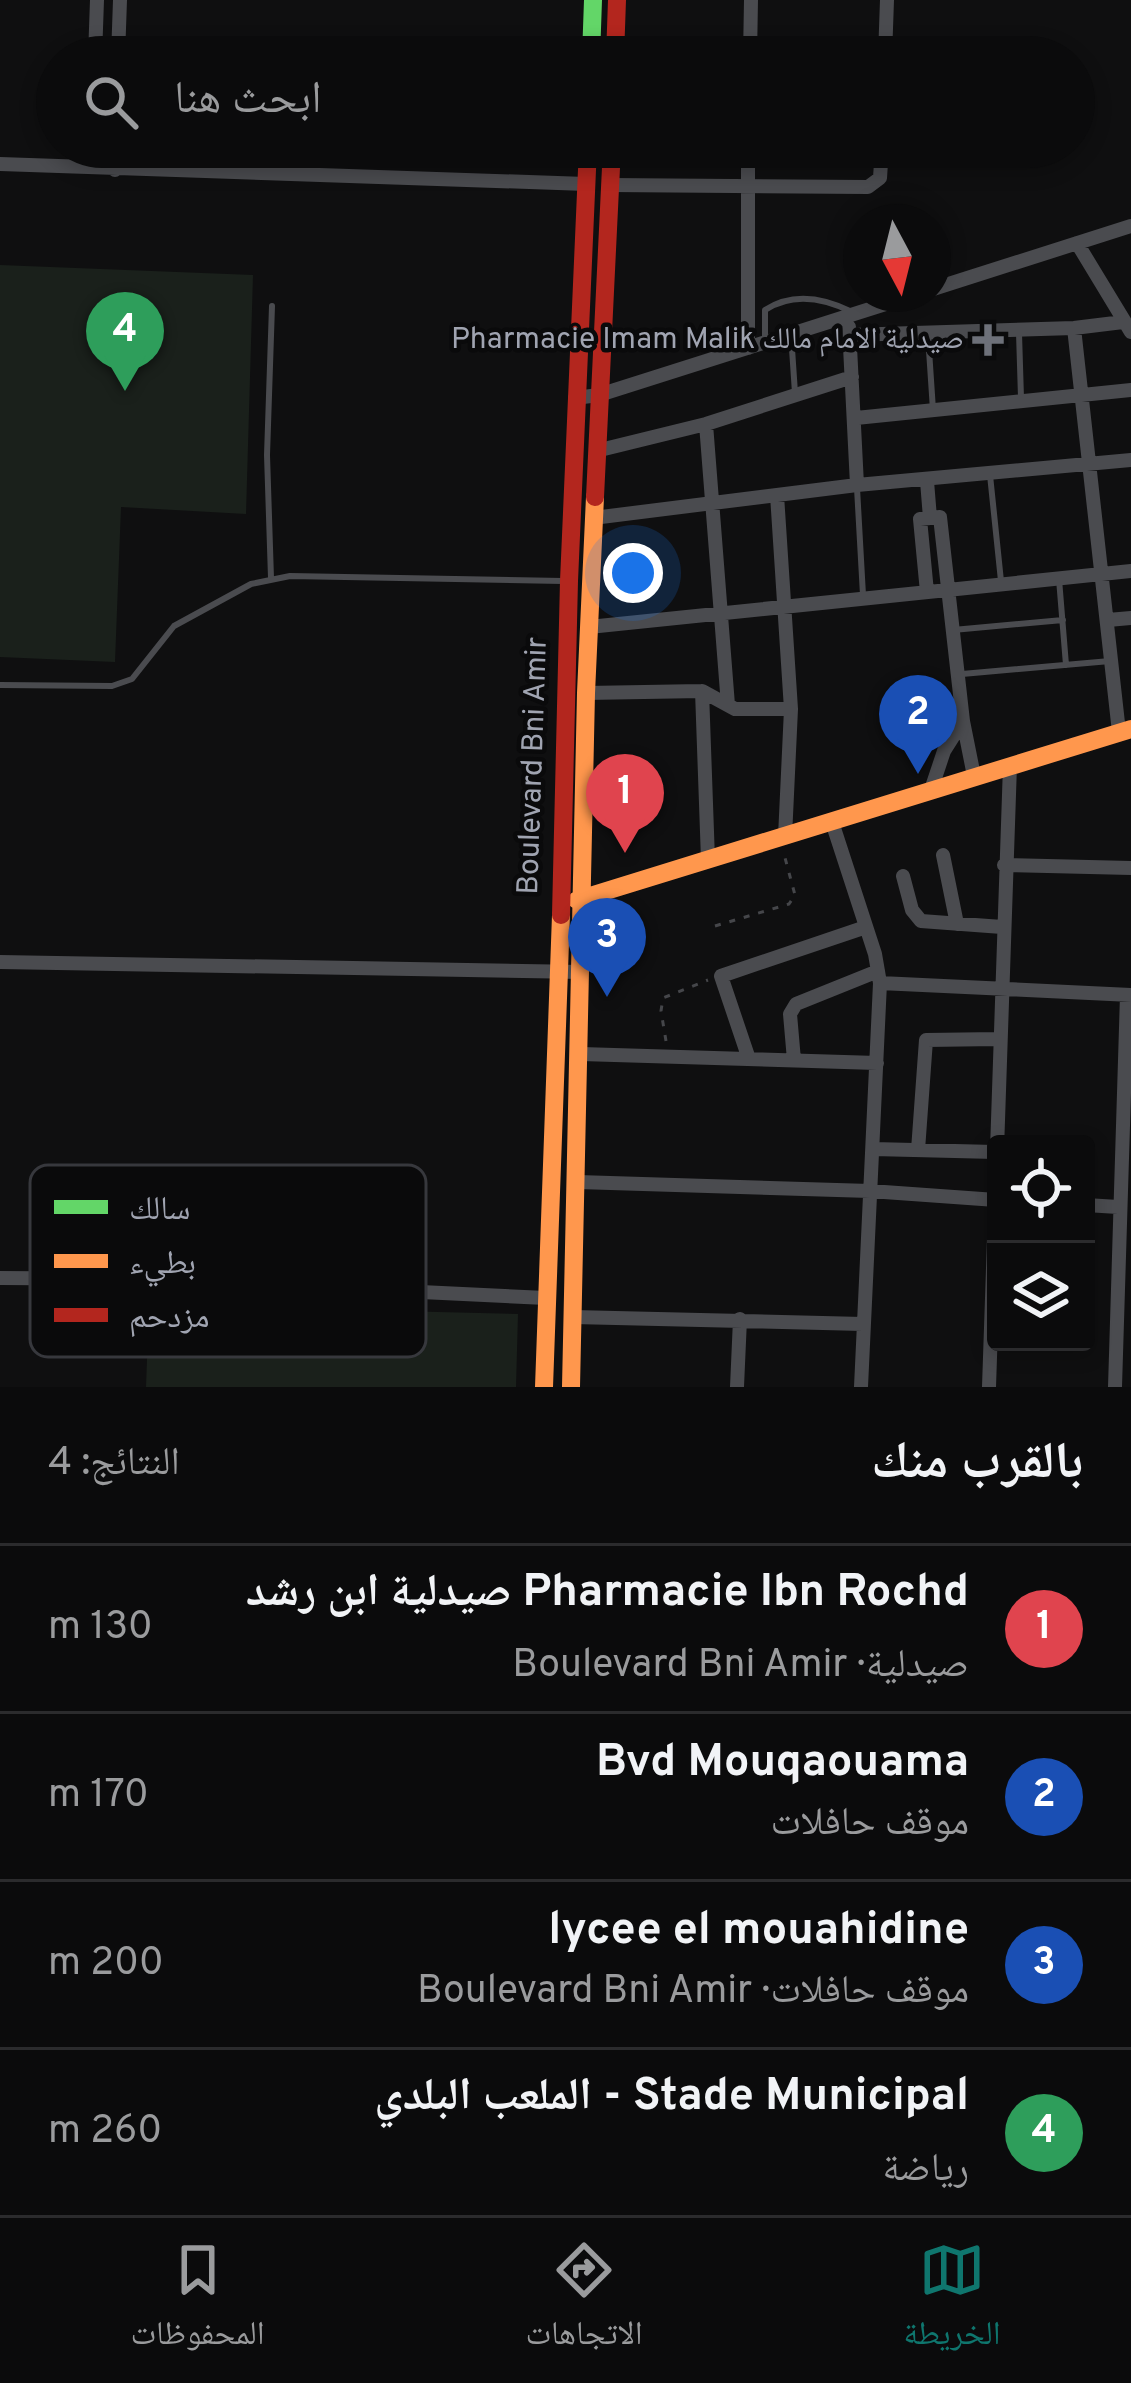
<!DOCTYPE html>
<html lang="ar">
<head>
<meta charset="utf-8">
<style>
	body { margin:0; font-family:Overpass,"Noto Naskh Arabic",sans-serif; background:#19191a; color:#f1f3f6; direction:rtl }
	.controls { position:absolute; right:36px; bottom:36px; display:grid; overflow:hidden; border-radius:12px; box-shadow:0 6px 18px #0003 }
	.controls button { width:108px; height:108px; display:grid; place-items:center; padding:0; border:0; border-bottom:3px solid #2b2b2d; background:#0b0b0c; color:#f1f3f6; font:60px sans-serif }
	.compass { position:absolute; left:843px; top:204px; width:108px; height:108px; border-radius:50%; background:#0b0b0c; box-shadow:0 6px 18px #0003; rotate:173deg }
	.you { position:absolute; left:633px; top:573px; width:42px; height:42px; margin:-30px; border:9px solid #fff; border-radius:50%; background:#1a73e8; box-shadow:0 0 0 18px #1a73e833 }
	.badge { display:grid; place-items:center; width:78px; height:78px; border-radius:50%; background:#0f766e; color:#fff; font-size:39px; font-weight:700 }
	.pin { position:absolute; translate:-50% -99px; filter:drop-shadow(0 3px 6px #0008) }
	.pin::after { content:''; position:absolute; top:63px; width:42px; height:36px; background:inherit; clip-path:polygon(0 0,100% 0,50% 100%) }
	.list { margin:0; padding:0; list-style:none }
	h2 { display:flex; justify-content:space-between; align-items:center; height:156px; margin:0; padding:0 48px; font-size:51px }
	h2 small { font-size:39px; font-weight:400; color:#9a9b9d }
	.list li { display:grid; grid-template-columns:78px 1fr auto; gap:36px; align-items:center; box-sizing:border-box; height:168px; padding:0 48px; border-top:3px solid #2b2b2d }
	.list b { display:block; font-size:45px; white-space:nowrap }
	.list p { margin:0; font-size:39px; white-space:nowrap; color:#9a9b9d }
	.list em { font-size:39px; font-style:normal; color:#9a9b9d }
	.icon { flex:none; width:66px; height:66px; fill:none; stroke:currentColor; stroke-width:2; stroke-linecap:round; stroke-linejoin:round }
	.map { position:relative; flex:none; width:1131px; height:1387px; overflow:hidden; direction:ltr }
	.search { position:absolute; background:#0b0b0c; box-shadow:0 6px 18px #0003; left:36px; right:36px; top:36px; height:132px; display:flex; align-items:center; gap:30px; box-sizing:border-box; padding:0 42px; border-radius:66px; color:#9a9b9d; font-size:45px }
	.sheet { height:828px; background:#0b0b0c }
	nav { display:flex; justify-content:space-around; align-items:center; box-sizing:border-box; height:168px; border-top:3px solid #2b2b2d; background:#0b0b0c; font-size:33px; color:#9a9b9d }
	nav a { display:grid; justify-items:center; gap:6px }
	nav .on { color:#0f766e }
	.map>svg:first-child { display:block }
	.green { fill:#1a201b }
	.lines { fill:none; stroke-linecap:round; stroke-linejoin:round }
	.path { stroke:#45464a; stroke-width:3; stroke-dasharray:6 9; stroke-linecap:butt }
	.lane { stroke:#4a4b4f; stroke-width:6 }
	.street { stroke:#4a4b4f; stroke-width:14 }
	.fast { stroke:#63d668; stroke-width:18 }
	.slow { stroke:#ff974d; stroke-width:18 }
	.jam { stroke:#b3261e; stroke-width:18 }
	.poi-dot { fill:#6d7079; stroke:#0a0a0b; stroke-width:4.5 }
	.labels { text-anchor:middle; dominant-baseline:central; stroke-width:9; stroke-linejoin:round; paint-order:stroke }
	.poi-label { font-size:30px; fill:#a0a4b1; stroke:#0a0a0b; text-anchor:end }
	.street-label { font-size:30px; fill:#a0a4b1; stroke:#0a0a0b }
	.key { fill:#0a0a0b; stroke:#37383d; stroke-width:3 }
	.key-label { font-size:33px; fill:#a0a4b1 }
</style>
</head>
<body>
<div class="map">
<svg width="1131" height="1387" viewBox="0 0 1131 1387">
	<rect width="100%" height="100%" fill="#0f0f10"/>
	<path class="green" d="M0 265 253 275 246 514 121 507 115 662 0 657Z
		M149 1305 518 1314 516 1387H146Z"/>
	<g class="lines">
		<path class="path" d="M715 926 789 904 795 895 784 854
			M666 1041 661 1011 663 998 708 980"/>
		<path class="lane" d="M1019 333 1021 398
			M791 334 795 393
			M928 335 933 410
			M765 341V310C793 292 824 298 852 312
			M990 475 1001 581
			M857 488 863 595
			M271 578 267 455 272 306
			M1059 579 1066 665
			M953 630 1063 620
			M962 674 1110 661
			M0 685 112 686 132 679 174 626 251 584 290 576 563 581"/>
		<path class="street" d="M95 57 97 0
			M118 57 120 0
			M750 57 751 0
			M885 57 887 0
			M0 164 586 184
			M115 170V147
			M610 185 868 187 880 178 882 147
			M1077 243 1131 332
			M933 289 1131 226
			M849 327 857 485
			M1074 328 1119 732
			M850 335 1074 328 1123 322
			M748 348V147
			M575 398 599 395 917 294
			M856 418 1131 390
			M706 424 728 705
			M596 451 706 424 852 377
			M927 481 930 518
			M777 495 791 709 785 837
			M593 518 857 485 1131 460
			M927 592 920 519 940 517 963 721 974 776
			M1108 620 1131 618
			M589 627 1131 571
			M702 691 708 860
			M586 693 702 691 735 709H791
			M931 790 944 751 963 721
			M832 822 875 954 880 983 861 1387
			M943 855 957 924
			M1004 865 1131 868
			M903 876 912 910 921 921 1002 927
			M0 962 582 972
			M880 983 1131 995
			M581 1054 877 1063
			M749 1059 721 976 866 927
			M794 1060 790 1014 796 1004 878 971
			M873 1149 995 1152
			M918 1150 926 1040 998 1039
			M578 1182 870 1191 996 1200
			M1086 1205 1118 1207
			M0 1278 149 1279 546 1298
			M573 1317 863 1324
			M737 1387 740 1319
			M989 1387 1010 765
			M1115 1387 1127 995"/>
		<path class="fast" d="M591 57 593 0"/>
		<path class="slow" d="M577 900 1131 729
			M544 1387 561 915
			M571 1387 586 693 595 497"/>
		<path class="jam" d="M615 57 617 0
			M595 497 612 147
			M561 915 569 581 588 147"/>
	</g>
	<path class="poi-dot" d="M982 322h12v12h12v12h-12v12h-12v-12h-12v-12h12z"/>
	<g class="labels">
		<g class="poi-label">
			<text x="964" y="340">Pharmacie Imam Malik صيدلية الامام مالك</text>
		</g>
		<g class="street-label">
			<text transform="translate(534 766) rotate(-88)">Boulevard Bni Amir</text>
		</g>
	</g>
	<rect x="30" y="1165" width="396" height="192" rx="18" class="key"/>
	<rect x="54" y="1200" width="54" height="14" fill="#63d668"/>
	<rect x="54" y="1254" width="54" height="14" fill="#ff974d"/>
	<rect x="54" y="1308" width="54" height="14" fill="#b3261e"/>
	<g class="key-label">
		<text x="129" y="1219">سالك</text>
		<text x="129" y="1273">بطيء</text>
		<text x="129" y="1327">مزدحم</text>
	</g>
</svg>
<div class="controls">
<button><svg class="icon" aria-label="locate" viewBox="0 0 24 24"><circle cx="12" cy="12" r="6"/><path d="M12 2v4M12 18v4M2 12h4M18 12h4"/></svg></button>
<button><svg class="icon" aria-label="layers" viewBox="0 0 24 24"><path d="M12 4l9 5-9 5-9-5zM3 14l9 5 9-5"/></svg></button>
</div>
<svg class="compass" viewBox="-18 -18 36 36"><path d="M0-13l5 13h-10z" fill="#e53935"/><path d="M0 13l5-13h-10z" fill="#9a9b9d"/></svg>
<div class="you"></div>
<div class="pin badge" style="left:625px;top:853px;background:#e0444e">1</div>
<div class="pin badge" style="left:918px;top:774px;background:#1a4fb4">2</div>
<div class="pin badge" style="left:607px;top:997px;background:#1a4fb4">3</div>
<div class="pin badge" style="left:125px;top:391px;background:#2e9e5b">4</div>
<div class="search"><svg class="icon" aria-label="search" viewBox="0 0 24 24"><circle cx="10" cy="10" r="6"/><path d="M15 15l6 6"/></svg>ابحث هنا</div>
</div>
<section class="sheet">
<h2>بالقرب منك<small>النتائج: 4</small></h2>
<ul class="list">
<li><span class="badge" style="background:#e0444e">1</span><div><b>Pharmacie Ibn Rochd صيدلية ابن رشد</b><p>صيدلية · Boulevard Bni Amir</p></div><em>130 m</em></li>
<li><span class="badge" style="background:#1a4fb4">2</span><div><b>Bvd Mouqaouama</b><p>موقف حافلات</p></div><em>170 m</em></li>
<li><span class="badge" style="background:#1a4fb4">3</span><div><b>lycee el mouahidine</b><p>موقف حافلات · Boulevard Bni Amir</p></div><em>200 m</em></li>
<li><span class="badge" style="background:#2e9e5b">4</span><div><b>Stade Municipal - الملعب البلدي</b><p>رياضة</p></div><em>260 m</em></li>
</ul>
</section>
<nav>
<a class="on"><svg class="icon" aria-label="map" viewBox="0 0 24 24"><path d="M3 6l6-2 6 2 6-2v14l-6 2-6-2-6 2zM9 4v14M15 6v14"/></svg>الخريطة</a>
<a><svg class="icon" aria-label="directions" viewBox="0 0 24 24"><path d="M12 3l9 9-9 9-9-9zM9 14v-3h6M13 9l2 2-2 2"/></svg>الاتجاهات</a>
<a><svg class="icon" aria-label="saved" viewBox="0 0 24 24"><path d="M7 4h10v16l-5-4-5 4z"/></svg>المحفوظات</a>
</nav>
</body>
</html>
